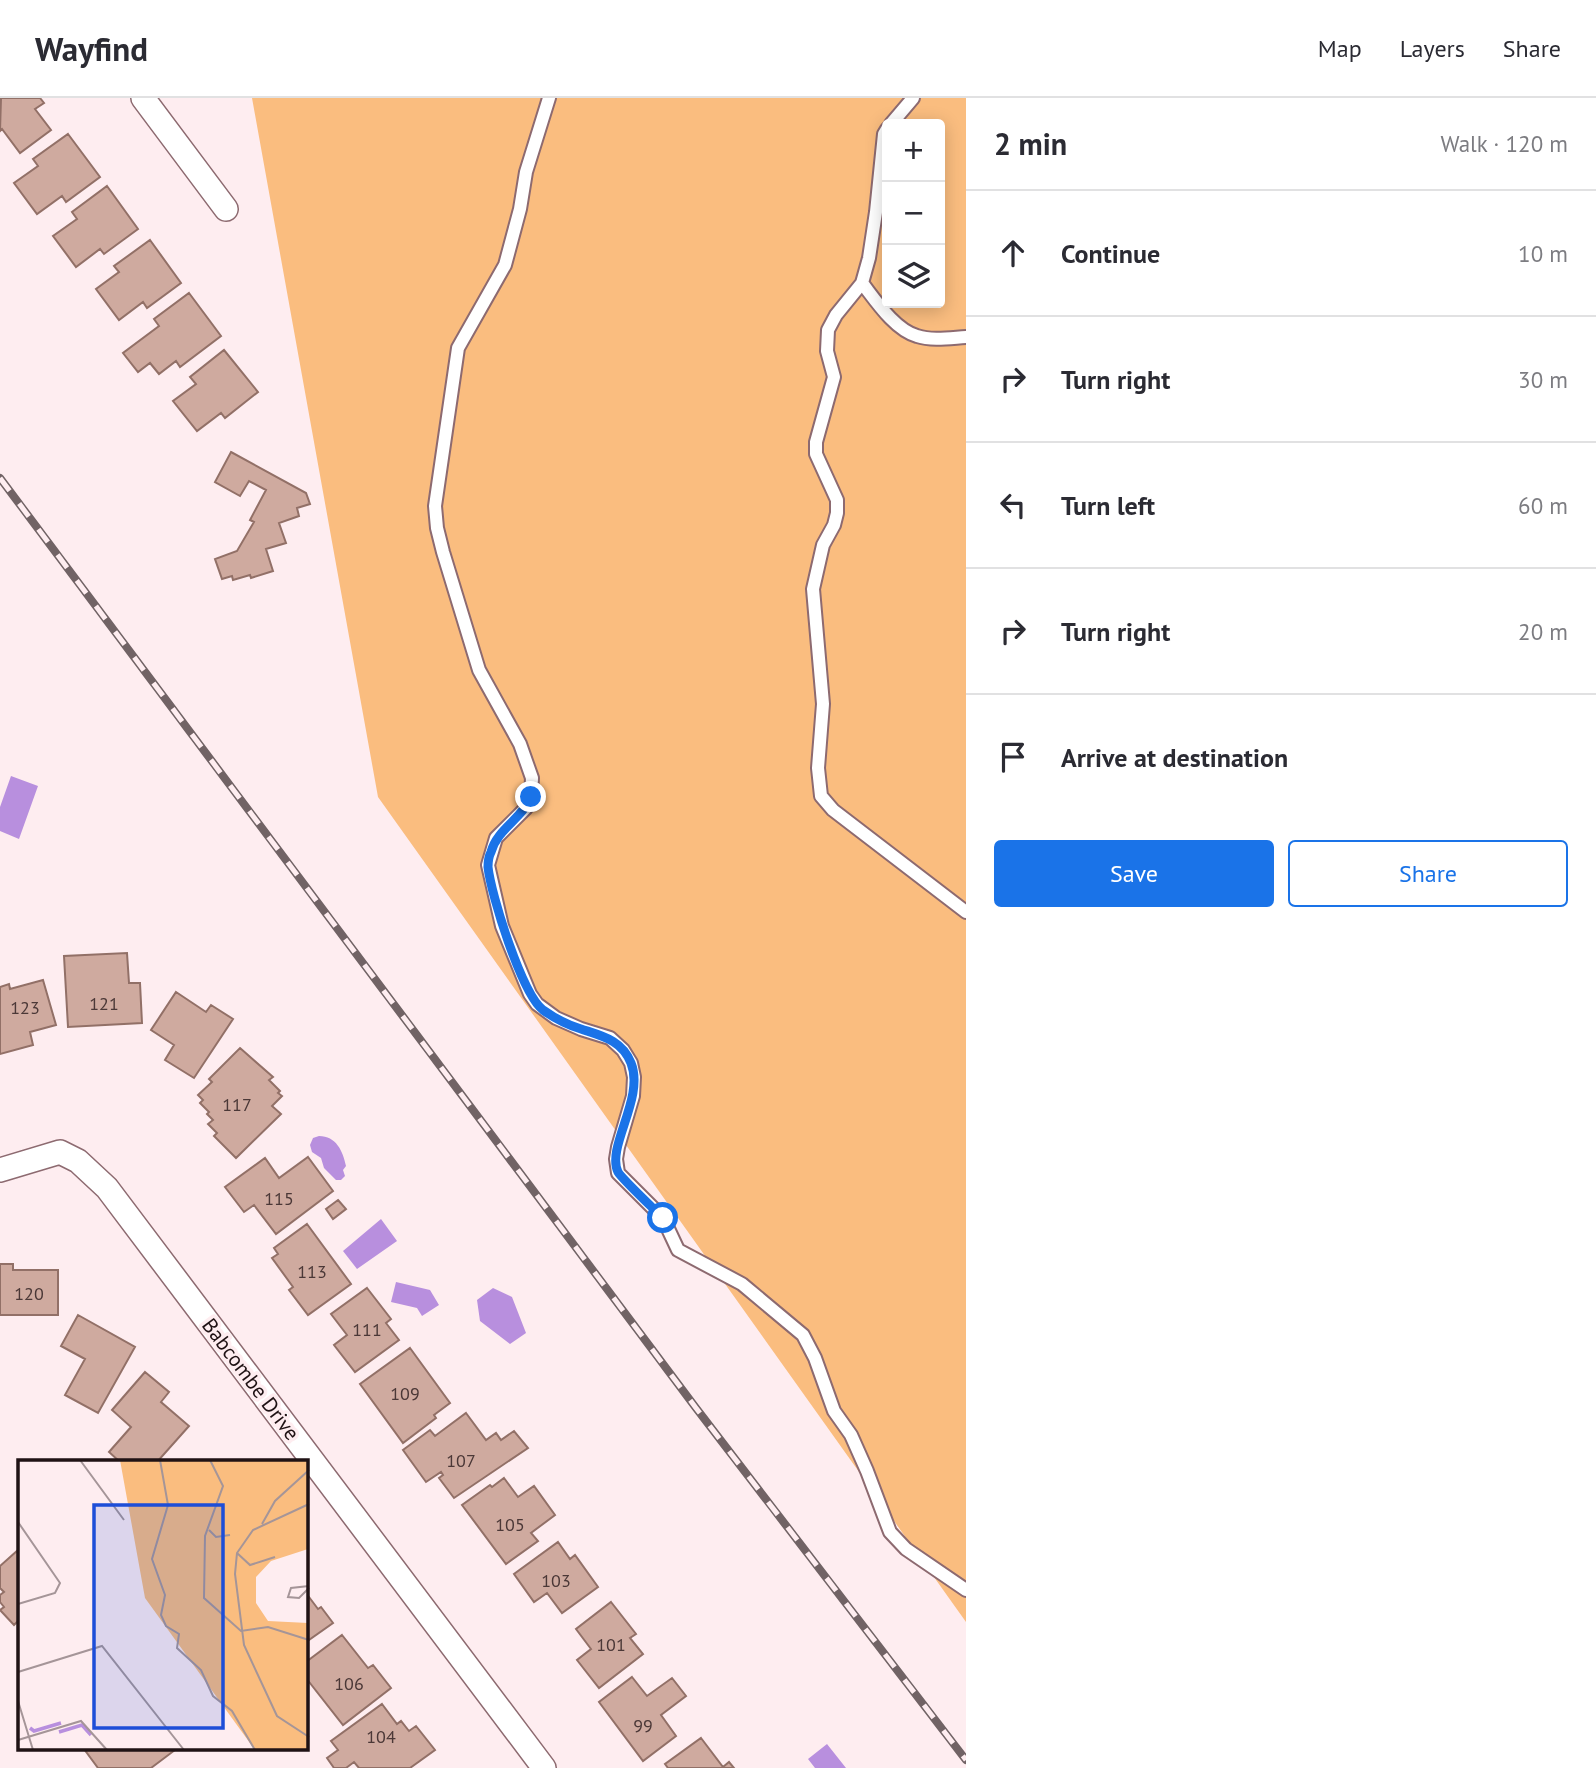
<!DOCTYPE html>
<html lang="en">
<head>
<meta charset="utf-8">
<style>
	body { margin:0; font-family:"PT Sans",sans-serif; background:#f7f7f7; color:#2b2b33 }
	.controls { position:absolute; right:21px; top:21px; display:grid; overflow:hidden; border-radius:7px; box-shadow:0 4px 18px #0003 }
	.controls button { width:63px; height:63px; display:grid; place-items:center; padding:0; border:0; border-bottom:2px solid #e1e1e2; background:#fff; color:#2b2b33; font:35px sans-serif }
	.stop { position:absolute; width:21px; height:21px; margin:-16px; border:5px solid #1a73e8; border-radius:50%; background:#fff }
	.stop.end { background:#1a73e8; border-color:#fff; box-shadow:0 2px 7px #0008 }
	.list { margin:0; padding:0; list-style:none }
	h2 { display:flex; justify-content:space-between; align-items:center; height:91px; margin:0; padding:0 28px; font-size:30px }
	h2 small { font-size:23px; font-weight:400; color:#7c7c81 }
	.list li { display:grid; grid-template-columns:46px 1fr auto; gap:21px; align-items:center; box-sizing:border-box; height:126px; padding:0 28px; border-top:2px solid #e1e1e2 }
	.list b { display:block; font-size:26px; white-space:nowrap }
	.list em { font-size:23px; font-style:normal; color:#7c7c81 }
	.actions { display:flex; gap:14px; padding:21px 28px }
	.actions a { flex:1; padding:16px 0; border:2px solid #1a73e8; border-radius:7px; text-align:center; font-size:24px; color:#1a73e8 }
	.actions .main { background:#1a73e8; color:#fff }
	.icon { flex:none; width:38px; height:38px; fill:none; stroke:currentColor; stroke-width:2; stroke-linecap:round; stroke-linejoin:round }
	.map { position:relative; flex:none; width:966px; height:1670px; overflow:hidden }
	header { display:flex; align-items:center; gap:42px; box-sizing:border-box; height:98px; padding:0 35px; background:#fff; border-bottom:2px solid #e1e1e2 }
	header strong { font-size:33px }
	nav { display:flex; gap:38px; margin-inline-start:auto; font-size:24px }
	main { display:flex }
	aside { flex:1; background:#fff }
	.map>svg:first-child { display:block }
	.green { fill:#fabd7f; fill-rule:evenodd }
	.water { fill:#b88fde }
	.building { fill:#cfaa9f; stroke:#927067; stroke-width:2 }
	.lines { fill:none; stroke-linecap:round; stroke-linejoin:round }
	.lane-casing { stroke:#8d6a70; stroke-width:16 }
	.street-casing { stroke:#8d6a70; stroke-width:26 }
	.lane { stroke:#fff; stroke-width:12 }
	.street { stroke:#fff; stroke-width:23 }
	.rail-casing { stroke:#716365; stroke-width:8 }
	.rail { stroke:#feedf0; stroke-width:5; stroke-dasharray:16; stroke-linecap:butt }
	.route { stroke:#1a73e8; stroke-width:9 }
	.labels { text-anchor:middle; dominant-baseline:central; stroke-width:7; stroke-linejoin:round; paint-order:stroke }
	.number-label { font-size:18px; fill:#4b3837 }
	.street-label { font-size:21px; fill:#1f1214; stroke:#feedf0 }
	.inset-river { fill:none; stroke:#b88fde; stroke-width:3.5 }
	.inset-road { fill:none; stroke:#a59598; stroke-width:2 }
	.view { fill:#1d4ed8; fill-opacity:0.15; stroke:#1d4ed8; stroke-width:3.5 }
	.inset-edge { fill:none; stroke:#1f1214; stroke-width:3.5 }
</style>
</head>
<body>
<header>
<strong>Wayfind</strong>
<nav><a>Map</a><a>Layers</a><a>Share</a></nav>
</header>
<main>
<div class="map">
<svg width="966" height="1670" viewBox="0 0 966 1670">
	<rect width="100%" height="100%" fill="#feedf0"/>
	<path class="green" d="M252 0H966V1524L378 699ZM887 26H940V205H887Z"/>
	<path class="water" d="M11 678 38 688 19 741 0 733V709Z
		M319 1038C336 1038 343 1053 346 1068L343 1072 345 1078 341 1082H336L324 1070 321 1060 312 1054 310 1047 313 1040Z
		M381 1121 397 1143 357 1171 343 1153Z
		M396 1184 430 1192 439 1207 422 1218 417 1210 391 1204Z
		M493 1190 512 1199 526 1235 510 1246 480 1223 477 1202Z
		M827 1646 846 1670H815L808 1661Z"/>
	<path class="building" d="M1 0H40L44 5 35 11 51 32 20 55 2 31 0 33Z
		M68 36 100 79 66 104 62 98 37 116 14 85 38 68 33 61Z
		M107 88 138 131 104 156 100 151 76 169 53 138 77 121 72 114Z
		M150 142 181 185 147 210 143 204 119 222 96 191 119 174 114 168Z
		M189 195 221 238 180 269 176 263 159 276 150 265 138 274 123 255 159 228 154 221Z
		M224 252 258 294 225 320 221 315 197 333 173 303 196 286 190 279Z
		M231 354 306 395 310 406 297 410 299 418 279 425 286 445 266 451 273 473 251 480 250 477 233 482 232 478 222 481 215 461 237 453 254 424 250 422 266 392 249 383 240 398 215 384Z
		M127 855 129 885H140L142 925 68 929 64 858Z
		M43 882 56 927 30 934 33 947 0 956V889L9 886 10 891Z
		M176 894 206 914 211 907 233 921 194 980 165 962 174 947 151 932Z
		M240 950 273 979 269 982 280 993 278 995 282 998 272 1008 281 1016 236 1060 214 1038 217 1035 208 1026 213 1022 207 1016 209 1014 200 1005 203 1002 198 997 212 984 209 981Z
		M308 1059 333 1093 276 1136 254 1107 244 1114 225 1089 265 1060 279 1080Z
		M338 1102 346 1111 333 1121 326 1111Z
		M307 1126 351 1186 308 1217 289 1192 293 1189 272 1160 278 1156 274 1150Z
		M0 1166H13V1172H58V1217H0Z
		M367 1190 391 1221 386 1225 399 1242 355 1274 334 1247 347 1237 331 1216Z
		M78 1217 135 1249 98 1315 65 1297 85 1261 61 1248Z
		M410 1250 450 1305 434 1317 436 1320 403 1345 360 1286Z
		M145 1274 169 1294 161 1304 189 1328 157 1364H120L109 1354 131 1329 112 1312Z
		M466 1315 486 1342 496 1335 501 1342 514 1333 528 1350 454 1400 439 1380 443 1377 441 1374 426 1384 403 1352 430 1332 435 1338Z
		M504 1380 518 1399 534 1388 555 1417 531 1435 538 1443 506 1466 462 1407 490 1387 492 1389Z
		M558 1444 570 1461 575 1457 598 1489 562 1515 547 1495 534 1504 514 1476Z
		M18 1452 19 1525 17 1524 14 1527 0 1512 4 1509 0 1504V1497L4 1494 0 1490V1468Z
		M306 1495 318 1511 321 1509 333 1525 306 1544Z
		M611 1504 636 1536 630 1540 643 1556 599 1590 577 1562 591 1551 576 1531Z
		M342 1537 368 1570 373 1567 391 1590 343 1627 306 1580V1564Z
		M632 1579 647 1598 672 1580 686 1598 661 1617 676 1638 643 1663 599 1604Z
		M382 1606 397 1626 401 1623 409 1633 416 1628 435 1652 410 1670H359L354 1664 346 1670H334L327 1660 338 1652 331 1643Z
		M701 1640 723 1669 729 1664 734 1670H668L665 1666Z
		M84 1651H174L175 1652 151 1670H98Z"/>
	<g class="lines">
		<g class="lane-casing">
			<path id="lane" d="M549 0 526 74 520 111 505 167 458 250 435 408 437 430 443 454 479 572 520 646 532 680 531 699 526 710 496 740 488 767 502 828 530 896 537 906 556 920 581 931 610 940 623 952 631 965 634 979 633 998 618 1049 616 1061 618 1075 663 1120 678 1152 742 1186 803 1237 815 1260 834 1313 851 1337 867 1373 890 1434 906 1451 966 1492
				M891 26 913 0
				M887 31 884 36 876 114 869 160 862 185 836 217 828 232 827 253 834 279 816 344V356L837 402V415L834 427 823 447 813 491 823 606 818 670 821 698 833 712 966 814
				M862 185C876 203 895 232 917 238 932 243 950 240 966 239"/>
		</g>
		<g class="street-casing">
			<path id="street" d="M143 0 226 111
				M0 1072 60 1054 78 1063 107 1090 544 1670"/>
		</g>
		<use href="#lane" class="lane"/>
		<use href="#street" class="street"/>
		<g class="rail-casing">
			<path id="rail" d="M0 380 696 1310 966 1662"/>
		</g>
		<use href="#rail" class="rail"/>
	</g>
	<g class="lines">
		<path class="route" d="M531 699C522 721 497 731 491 754 489 758 488 764 488 769 491 797 522 896 543 912 554 920 568 927 581 931 602 938 622 942 631 965 645 1000 606 1049 618 1074 622 1081 655 1112 663 1120"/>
	</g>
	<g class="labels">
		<g class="number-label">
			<text x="104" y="905">121</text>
			<text x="25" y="909">123</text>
			<text x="237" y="1006">117</text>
			<text x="279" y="1100">115</text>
			<text x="312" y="1173">113</text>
			<text x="29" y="1195">120</text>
			<text x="367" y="1231">111</text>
			<text x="405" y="1295">109</text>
			<text x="461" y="1362">107</text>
			<text x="510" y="1426">105</text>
			<text x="556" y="1482">103</text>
			<text x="611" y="1546">101</text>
			<text x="349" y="1585">106</text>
			<text x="643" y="1627">99</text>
			<text x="381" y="1638">104</text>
		</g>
		<g class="street-label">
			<text transform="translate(251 1281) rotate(53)">Babcombe Drive</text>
		</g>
	</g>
	<g transform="translate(18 1362)">
		<rect width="290" height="290" fill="#feedf0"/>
		<path d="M102 0H290V89L253 101 238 117V143L250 161 290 163V290H237L127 138Z" fill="#fabd7f"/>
		<path class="inset-river" d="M12 268 16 271 43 263M41 272 64 265 73 275"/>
		<path class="inset-road" d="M62 0 106 60M142 0 150 45 134 99 147 135 143 155 148 166 161 174 159 188 183 210 195 236 214 251 237 290M192 0 205 26 187 76 186 138 223 171 250 167 291 180M291 44 235 70 219 93 217 114 226 185 259 256 291 277M0 62 42 123 37 133 0 144M244 64 257 41 291 10M191 70 198 77 212 75M219 93 232 105 257 97M291 126 273 128 270 137 281 138 291 128M0 212 84 186 166 290M0 241 15 290M0 280 63 261 89 290"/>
		<path class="view" d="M76 45H205V268H76Z"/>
		<rect width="290" height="290" class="inset-edge"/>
	</g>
</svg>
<div class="controls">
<button>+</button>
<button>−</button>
<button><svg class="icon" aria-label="layers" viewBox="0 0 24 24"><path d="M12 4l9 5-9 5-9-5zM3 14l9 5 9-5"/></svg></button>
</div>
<div class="stop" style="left:663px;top:1120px"></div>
<div class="stop end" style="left:531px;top:699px"></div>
</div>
<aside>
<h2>2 min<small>Walk · 120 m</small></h2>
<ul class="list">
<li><svg class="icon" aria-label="ahead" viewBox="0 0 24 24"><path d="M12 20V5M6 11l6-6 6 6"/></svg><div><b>Continue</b></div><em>10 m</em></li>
<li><svg class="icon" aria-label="right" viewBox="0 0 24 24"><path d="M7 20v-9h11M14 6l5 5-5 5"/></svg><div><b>Turn right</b></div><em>30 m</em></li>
<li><svg class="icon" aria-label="left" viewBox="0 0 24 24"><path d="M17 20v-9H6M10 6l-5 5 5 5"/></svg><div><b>Turn left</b></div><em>60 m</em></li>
<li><svg class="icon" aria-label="right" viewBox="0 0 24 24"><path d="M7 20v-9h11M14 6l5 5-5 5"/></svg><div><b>Turn right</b></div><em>20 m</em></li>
<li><svg class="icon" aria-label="arrive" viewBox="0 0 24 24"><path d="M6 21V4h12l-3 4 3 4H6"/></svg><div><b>Arrive at destination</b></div></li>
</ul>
<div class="actions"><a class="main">Save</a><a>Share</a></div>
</aside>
</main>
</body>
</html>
